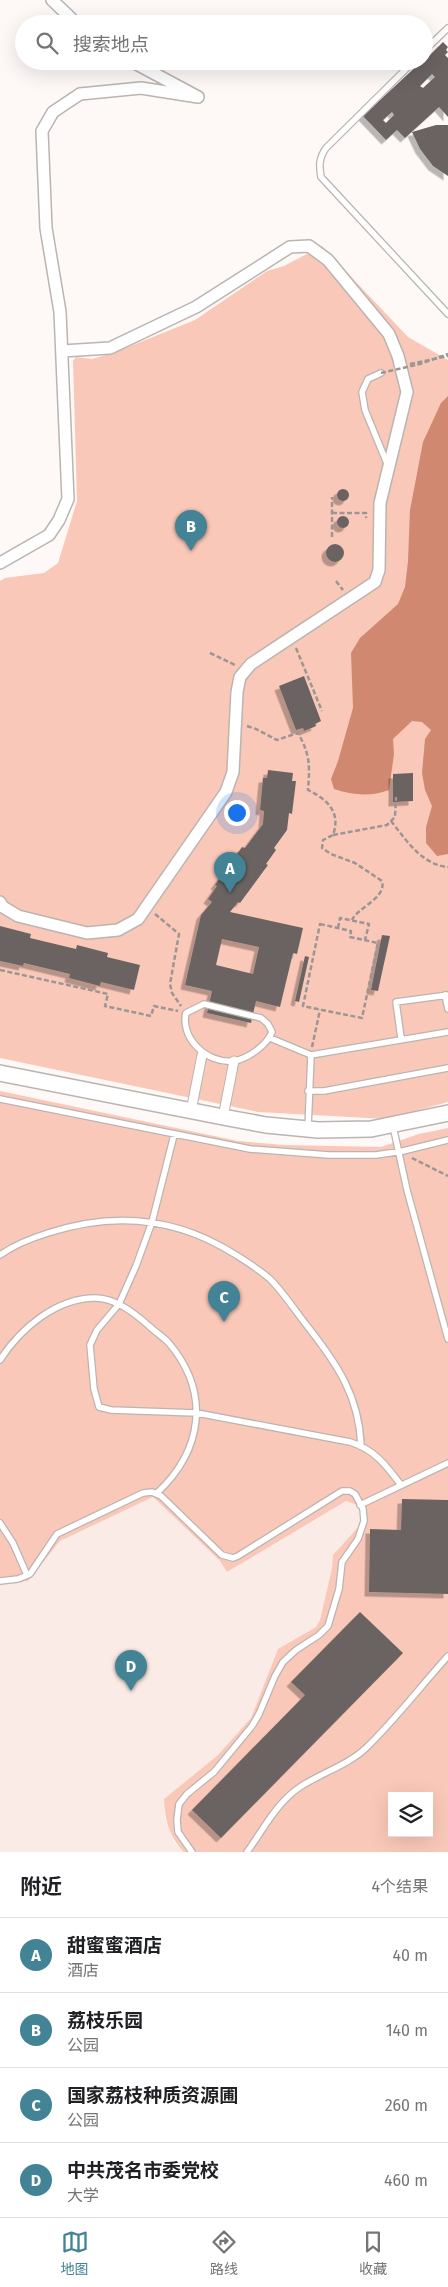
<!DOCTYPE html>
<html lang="zh">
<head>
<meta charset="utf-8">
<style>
	body { margin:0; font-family:"Fira Sans","Noto Sans SC",sans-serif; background:#f2f2f2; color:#202124 }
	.controls { position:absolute; right:15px; bottom:15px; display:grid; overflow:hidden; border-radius:0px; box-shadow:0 5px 20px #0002 }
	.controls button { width:45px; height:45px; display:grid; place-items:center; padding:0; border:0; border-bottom:1px solid #e0e0e0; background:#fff; color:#202124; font:25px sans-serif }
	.you { position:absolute; left:236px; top:812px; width:18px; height:18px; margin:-12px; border:4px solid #fff; border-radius:50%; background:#1a73e8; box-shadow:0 0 0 8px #1a73e833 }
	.badge { display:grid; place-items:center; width:32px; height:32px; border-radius:50%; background:#428395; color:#fff; font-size:16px; font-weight:700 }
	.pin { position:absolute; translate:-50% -41px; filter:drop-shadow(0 1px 2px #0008) }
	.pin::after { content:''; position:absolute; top:26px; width:18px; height:15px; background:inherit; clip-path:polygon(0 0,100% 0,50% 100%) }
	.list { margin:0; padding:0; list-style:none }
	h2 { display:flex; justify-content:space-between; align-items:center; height:65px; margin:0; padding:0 20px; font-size:21px }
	h2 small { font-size:16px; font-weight:400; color:#757577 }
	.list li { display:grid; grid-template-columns:32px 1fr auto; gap:15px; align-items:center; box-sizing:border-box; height:75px; padding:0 20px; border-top:1px solid #e0e0e0 }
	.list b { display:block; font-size:19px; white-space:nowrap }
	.list p { margin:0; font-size:16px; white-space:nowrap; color:#757577 }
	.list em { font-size:16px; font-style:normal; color:#757577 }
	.icon { flex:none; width:28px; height:28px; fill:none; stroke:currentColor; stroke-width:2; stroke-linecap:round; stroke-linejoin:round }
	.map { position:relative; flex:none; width:448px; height:1852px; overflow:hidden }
	.search { position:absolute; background:#fff; box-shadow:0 5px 20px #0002; left:15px; right:15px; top:15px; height:55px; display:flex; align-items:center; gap:12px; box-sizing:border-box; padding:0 18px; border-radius:28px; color:#757577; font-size:19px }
	.sheet { height:365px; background:#fff }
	nav { display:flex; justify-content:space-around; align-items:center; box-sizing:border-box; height:70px; border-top:1px solid #e0e0e0; background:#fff; font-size:14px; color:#757577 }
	nav a { display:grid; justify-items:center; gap:2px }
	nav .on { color:#428395 }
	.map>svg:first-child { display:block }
	.built { fill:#fbebe6 }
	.green { fill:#fac8b8; fill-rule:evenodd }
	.water { fill:#d08871 }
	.building { fill:#6a6462; fill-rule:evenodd; filter:url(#shadow) }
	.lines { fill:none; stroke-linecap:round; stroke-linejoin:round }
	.service-casing { stroke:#bbb4b1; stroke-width:8 }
	.pedestrian-casing { stroke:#bbb4b1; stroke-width:11 }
	.minor-casing { stroke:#bbb4b1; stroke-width:14 }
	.secondary-casing { stroke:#bbb4b1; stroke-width:18 }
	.path { stroke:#9b9694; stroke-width:2.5; stroke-dasharray:5 2.5; stroke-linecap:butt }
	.service { stroke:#fff; stroke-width:5.5 }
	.pedestrian { stroke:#fff; stroke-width:9 }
	.minor { stroke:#fff; stroke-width:11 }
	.secondary { stroke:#fff; stroke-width:15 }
	.path-bridge { stroke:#9b9694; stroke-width:2.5; stroke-dasharray:5 2.5; stroke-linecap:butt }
</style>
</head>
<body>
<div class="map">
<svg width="448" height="1852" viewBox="0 0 448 1852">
	<defs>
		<filter id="shadow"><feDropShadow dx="-4.5" dy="4.5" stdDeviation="0" flood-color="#0004"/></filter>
	</defs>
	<rect width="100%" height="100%" fill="#fef8f6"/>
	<path class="built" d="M153 1497 220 1561 227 1571 347 1500 358 1505 361 1515V1524L333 1555 332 1568 320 1620 316 1627 278 1649 251 1718 218 1755 164 1799 165 1818 174 1842 184 1852H0V1584L28 1581 60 1541Z"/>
	<path class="green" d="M322 246 408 337 448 360V1102L386 1119 258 1112 0 1058V581L5 578 44 573 58 563 77 501 73 361 76 357 92 359 113 353 195 320 267 271 284 266Z
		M0 1091 238 1141 284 1145 381 1147 419 1134 448 1128V1852H184C169 1837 165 1820 164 1799L218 1755 251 1718 278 1649 316 1627 320 1620 332 1568 333 1555 361 1524V1515L357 1505 346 1501 227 1572 220 1561 153 1497 60 1541 28 1581 0 1584ZM392 1796H429V1833H392Z"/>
	<path class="water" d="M448 396V854L437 856 426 843V827L432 806 425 790 422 773 425 739 431 730 422 722 412 721 393 739 394 754 389 790C370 797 352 795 334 789L331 779 338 761 353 708 351 653 360 638 398 604 405 587 408 561 410 510 423 442 441 403Z"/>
	<path class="building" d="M443 42 448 47 446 50 448 52 445 55 448 58V117L439 107 405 138 397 130 386 140 363 116 422 61H424ZM432 74 435 77 423 88 420 86ZM392 112 394 115 386 123 383 120Z
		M436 125H448V176L433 166 420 149 412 132Z
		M337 495a6 6 0 1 1 12 0a6 6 0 1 1-12 0Z
		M337 522a6 6 0 1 1 12 0a6 6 0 1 1-12 0Z
		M326 553a9 9 0 1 1 18 0a9 9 0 1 1-18 0Z
		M304 676 321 721 315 724 316 726 304 731 303 728 296 730 279 686Z
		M268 770 293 773 292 781H296L292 814 289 813 287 830 274 848 276 850 266 864 268 865 240 903 238 902 230 912 303 928 297 954 293 953 280 1007 256 1001 251 1023 207 1013 212 991 185 985 201 915 212 902 208 899 217 886 215 885 242 847 245 848 263 824 264 811 260 810 263 778H267ZM222 939 259 947 253 974 216 965Z
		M413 773V801L393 802V774Z
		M0 926 31 934 30 938 76 949 77 945 108 953 107 957 140 965 134 990 101 982 100 986 69 978 70 974 24 963 23 966 0 961Z
		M382 935 390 936 378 991 371 990Z
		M305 956 309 957 299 1002 295 1001Z
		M402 1499 448 1500V1594L369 1592 370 1529 401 1530Z
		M360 1612 403 1653 221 1838 192 1810 305 1695 291 1682Z"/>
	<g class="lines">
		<g class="service-casing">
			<path id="service" d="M424 51 448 28
				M414 61 326 148C319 158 319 165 321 177L448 314
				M381 373 368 379 362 392 365 410 388 466
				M445 995 448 1009
				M204 1004 261 1018 268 1024 272 1032C267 1045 248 1059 233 1061 207 1064 180 1038 186 1013Z
				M270 1038 311 1055
				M401 1038 396 1002 448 995
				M308 1091H324L448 1068
				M0 1099 250 1149 329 1155H376L403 1151 448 1140
				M393 1126 407 1190 448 1339
				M308 1128 311 1055 448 1032
				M174 1135 152 1222 136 1266 119 1304 97 1330 90 1345 94 1389 99 1407 111 1410 197 1413 350 1442C374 1449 386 1465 401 1485
				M0 1255C14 1245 32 1238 48 1233 115 1211 177 1217 236 1255 247 1262 260 1270 270 1279 284 1293 296 1312 308 1327 337 1364 359 1396 361 1445
				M0 1360C20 1329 56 1298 95 1298 115 1298 133 1312 148 1325 154 1331 162 1336 168 1342 211 1392 203 1450 157 1493
				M360 1505 448 1463
				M0 1523 13 1543 27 1575
				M0 1581 18 1579 30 1574 57 1534 143 1493 152 1492 161 1496 222 1555 233 1558 238 1556 342 1491H350L355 1494 363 1509 364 1521 358 1539 342 1562 339 1589 328 1626 319 1635 296 1650 283 1662 275 1676 259 1714 252 1726 214 1772 187 1794 179 1804 177 1820 178 1832 192 1852
				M247 1852C263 1830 277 1802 300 1787 321 1773 348 1765 366 1748 395 1720 421 1686 448 1656"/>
		</g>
		<g class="pedestrian-casing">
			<path id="pedestrian" d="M191 1111 202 1055
				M223 1117 234 1061"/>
		</g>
		<g class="minor-casing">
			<path id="minor" d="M52 0 77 24
				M0 563 49 535 59 520 68 499 60 312 46 228 42 131 53 112 80 94 141 88 198 97 131 61
				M0 902 3 907 18 916 87 933 118 930 138 919 226 792 233 772 237 692 240 677 251 664 375 582 379 570 380 503 407 392 398 356 389 334 328 260 309 246 290 247 196 307 110 348 62 351"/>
		</g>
		<g class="secondary-casing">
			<path id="secondary" d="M0 1073 223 1117 266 1125 318 1130 371 1129 448 1113"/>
		</g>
		<path class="path" d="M410 364 448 356
			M332 513H366V518
			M332 537V497
			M336 581 343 590
			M296 648 322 711
			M210 653 235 665
			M247 726 256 729 277 740 298 733C310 754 310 766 308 790 328 800 341 812 333 835L323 840 322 848 331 854 355 863 382 881C387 898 358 907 352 920
			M391 821C406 840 422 865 448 867
			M333 835 387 825 395 817 396 797
			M155 914 179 934 170 984 172 993 181 1006
			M320 924 351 931 350 937 378 943 362 1018 303 1006Z
			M338 928 340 918 369 924 365 940
			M0 970 108 994 105 1006 151 1016 154 1006 178 1011
			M312 1047 320 1010
			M412 1158 448 1176"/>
		<use href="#service" class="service"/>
		<use href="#pedestrian" class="pedestrian"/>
		<use href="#minor" class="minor"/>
		<use href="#secondary" class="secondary"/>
		<path class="path-bridge" d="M381 373 420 364 448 354"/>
	</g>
</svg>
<div class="controls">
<button><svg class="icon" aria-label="layers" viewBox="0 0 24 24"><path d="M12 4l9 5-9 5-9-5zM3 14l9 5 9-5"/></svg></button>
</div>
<div class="you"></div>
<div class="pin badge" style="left:230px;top:893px">A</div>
<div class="pin badge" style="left:191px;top:551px">B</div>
<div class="pin badge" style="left:224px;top:1322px">C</div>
<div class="pin badge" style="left:131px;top:1691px">D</div>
<div class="search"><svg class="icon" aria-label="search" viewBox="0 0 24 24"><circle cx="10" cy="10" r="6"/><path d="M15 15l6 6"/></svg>搜索地点</div>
</div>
<section class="sheet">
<h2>附近<small>4个结果</small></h2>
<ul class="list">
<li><span class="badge">A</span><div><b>甜蜜蜜酒店</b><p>酒店</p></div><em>40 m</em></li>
<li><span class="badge">B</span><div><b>荔枝乐园</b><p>公园</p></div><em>140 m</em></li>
<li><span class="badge">C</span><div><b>国家荔枝种质资源圃</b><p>公园</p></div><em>260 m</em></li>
<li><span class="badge">D</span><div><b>中共茂名市委党校</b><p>大学</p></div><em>460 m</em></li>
</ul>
</section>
<nav>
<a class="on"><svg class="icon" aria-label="map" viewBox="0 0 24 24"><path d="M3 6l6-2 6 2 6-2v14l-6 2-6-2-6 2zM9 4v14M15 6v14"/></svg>地图</a>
<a><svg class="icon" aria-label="directions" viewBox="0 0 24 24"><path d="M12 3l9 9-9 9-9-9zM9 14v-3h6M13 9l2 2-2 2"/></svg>路线</a>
<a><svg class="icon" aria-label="saved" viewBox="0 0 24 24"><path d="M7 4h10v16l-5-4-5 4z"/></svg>收藏</a>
</nav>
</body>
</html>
